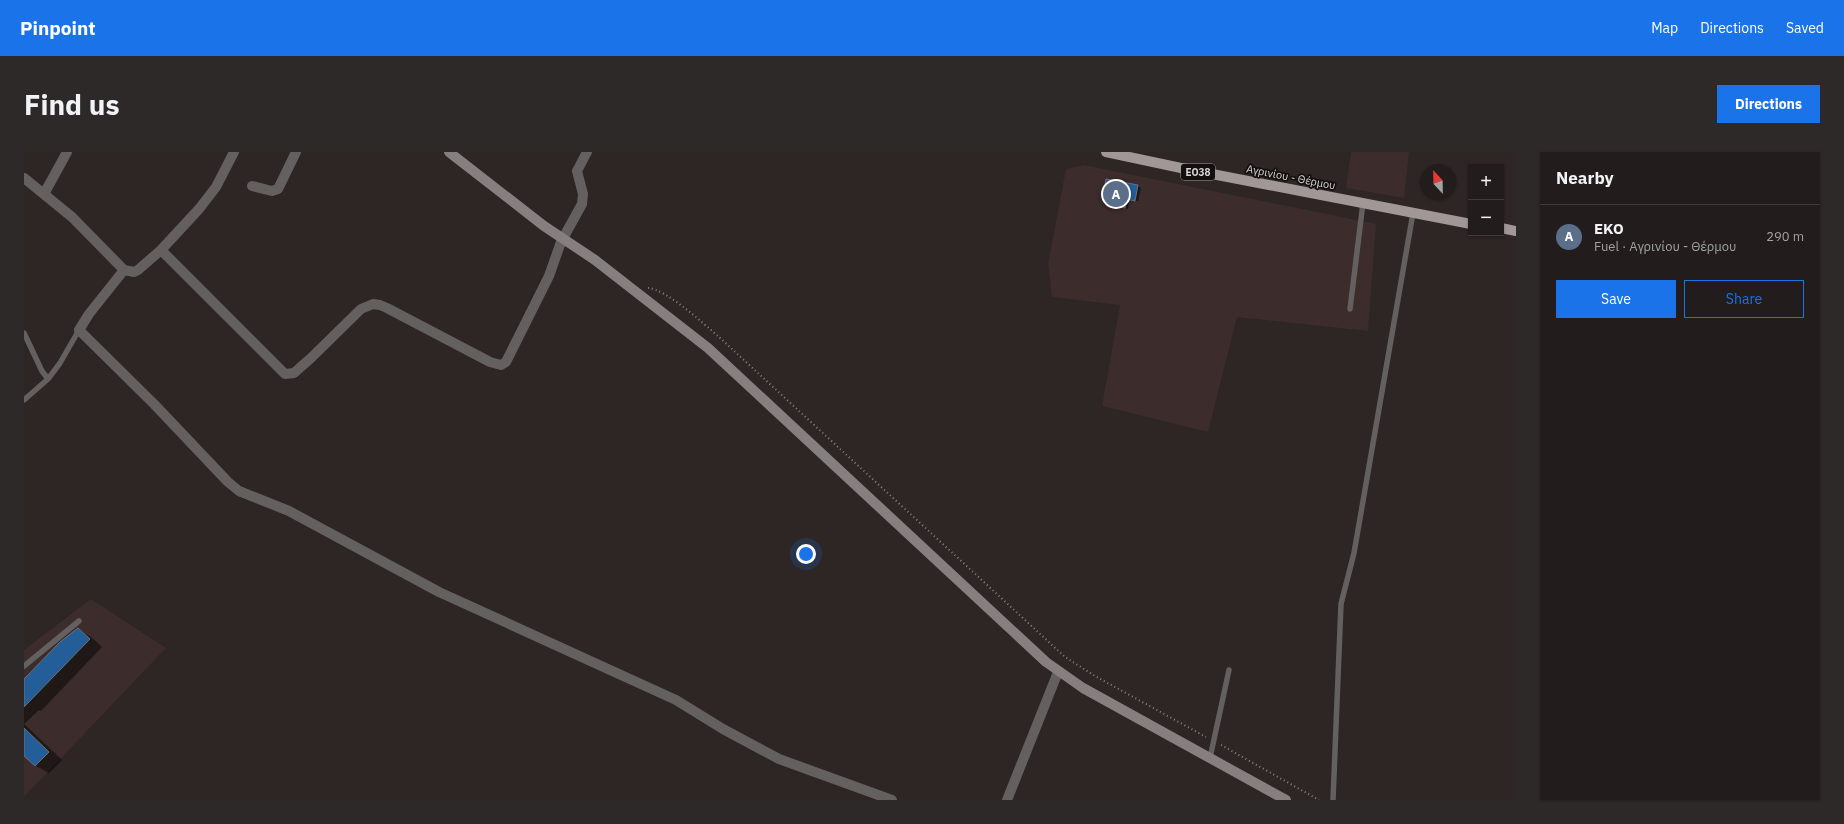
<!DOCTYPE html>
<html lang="en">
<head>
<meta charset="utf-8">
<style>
	body { margin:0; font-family:"IBM Plex Sans",sans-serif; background:#2e2929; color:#f1f3f6 }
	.controls { position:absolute; right:12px; top:12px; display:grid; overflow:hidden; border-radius:0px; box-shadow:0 1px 3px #0004 }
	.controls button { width:36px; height:36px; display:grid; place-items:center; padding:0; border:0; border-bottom:1px solid #3f3a3b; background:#221c1c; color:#f1f3f6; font:20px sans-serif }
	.compass { position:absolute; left:1396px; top:12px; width:36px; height:36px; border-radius:50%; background:#221c1c; box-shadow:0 1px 3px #0004; rotate:338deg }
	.you { position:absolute; left:782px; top:402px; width:14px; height:14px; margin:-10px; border:3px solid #fff; border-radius:50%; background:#1a73e8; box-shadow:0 0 0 6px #1a73e833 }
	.badge { display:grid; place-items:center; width:26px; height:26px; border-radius:50%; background:#1a73e8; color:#fff; font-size:13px; font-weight:700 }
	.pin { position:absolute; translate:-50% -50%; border:2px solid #fff; box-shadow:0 1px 4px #0006 }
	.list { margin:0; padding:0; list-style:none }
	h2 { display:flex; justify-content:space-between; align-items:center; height:52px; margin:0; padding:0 16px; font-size:17px }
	h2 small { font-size:13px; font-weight:400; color:#a2a1a3 }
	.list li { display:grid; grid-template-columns:26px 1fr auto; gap:12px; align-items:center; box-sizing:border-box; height:64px; padding:0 16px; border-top:1px solid #3f3a3b }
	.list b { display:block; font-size:15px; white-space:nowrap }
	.list p { margin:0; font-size:13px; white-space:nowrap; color:#a2a1a3 }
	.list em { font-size:13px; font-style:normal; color:#a2a1a3 }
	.actions { display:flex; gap:8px; padding:12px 16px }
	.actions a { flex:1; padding:9px 0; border:1px solid #1a73e8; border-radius:0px; text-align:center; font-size:14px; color:#1a73e8 }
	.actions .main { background:#1a73e8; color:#fff }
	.map { position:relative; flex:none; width:1492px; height:648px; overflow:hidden; border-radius:0px }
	header { display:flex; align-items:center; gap:24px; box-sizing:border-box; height:56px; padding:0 20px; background:#1a73e8; color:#fff }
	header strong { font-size:19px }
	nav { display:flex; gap:22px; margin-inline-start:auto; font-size:14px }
	.intro { display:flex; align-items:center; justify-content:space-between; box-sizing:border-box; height:96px; padding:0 24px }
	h1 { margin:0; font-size:28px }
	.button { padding:10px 18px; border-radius:0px; background:#1a73e8; color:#fff; font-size:14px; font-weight:700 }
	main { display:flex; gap:24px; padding:0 24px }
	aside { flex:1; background:#221c1c; border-radius:0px; box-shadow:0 1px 3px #0004 }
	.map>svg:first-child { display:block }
	.built { fill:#3c2c2c }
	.shadow { fill:#0007 }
	.building { fill:#235e99; stroke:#6b7178 }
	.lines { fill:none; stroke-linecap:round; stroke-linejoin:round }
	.path { stroke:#8c8484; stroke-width:2; stroke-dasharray:1 3; stroke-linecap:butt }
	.lane { stroke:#646060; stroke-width:5.5 }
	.street { stroke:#646060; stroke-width:10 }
	.secondary { stroke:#867f7f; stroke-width:10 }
	.primary { stroke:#a19797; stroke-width:10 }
	.labels { text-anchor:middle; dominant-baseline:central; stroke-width:3.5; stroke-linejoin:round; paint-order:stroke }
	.shield { fill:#130f0f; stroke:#9e9999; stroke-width:1 }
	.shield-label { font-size:10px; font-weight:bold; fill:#dad4d4 }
	.street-label { font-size:11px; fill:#dad4d4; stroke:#130f0f }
</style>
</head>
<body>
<header>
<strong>Pinpoint</strong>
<nav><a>Map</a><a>Directions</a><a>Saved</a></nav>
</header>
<div class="intro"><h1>Find us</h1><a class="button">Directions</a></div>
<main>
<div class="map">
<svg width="1492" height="648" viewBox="0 0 1492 648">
	<rect width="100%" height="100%" fill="#2e2525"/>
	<path class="built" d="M1327 0H1385L1380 46 1322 36Z
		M1060 13 1352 72 1344 179 1213 165 1184 280 1078 254 1096 153 1028 145 1024 112 1042 17Z
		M67 447 142 496 0 645V498Z"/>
	<path class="shadow" d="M1114 34 1117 36 1114 49 1105 48 1104 57 1090 53 1091 46 1080 43Z
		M54 477 67 485 78 495 17 559 15 558 0 572 38 608 25 621 12 614 0 602V529Z"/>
	<path class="building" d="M1082 27 1114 33 1111 49 1103 47 1101 56 1089 53 1090 45 1079 43Z
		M54 476 66 487 0 555V527L36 490Z
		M0 576 25 600 11 614 0 604Z"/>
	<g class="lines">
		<path class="path" d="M624 136C642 137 680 172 695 185L1041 505 1071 524 1182 585
			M1197 593 1295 648"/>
		<path class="lane" d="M1326 157 1339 51
			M0 181 18 219 24 227
			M0 248 24 227 36 211 55 178
			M0 514 55 469
			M1186 606 1205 518
			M1309 648 1317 452 1330 401 1389 61"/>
		<path class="street" d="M0 26 48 65 100 118 110 120 114 118 137 98 175 57 192 35 210 0
			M228 34 248 39 254 37 272 0
			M20 42 43 0
			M137 98 261 222 270 221 287 206 337 157 349 152 356 153 363 156 466 210 477 213 482 210 525 124 537 90 558 52 559 42 553 19 563 0
			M100 118 65 162 55 178 130 252 204 330 215 339 265 359 415 440 652 548 699 577 755 607 868 648
			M983 648 1034 520"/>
		<path class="secondary" d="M425 0 520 74 571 108 684 196 1022 510 1059 536 1262 648"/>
		<path class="primary" d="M1082 0 1157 16 1447 72
			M1477 76 1492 79"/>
	</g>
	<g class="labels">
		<rect class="shield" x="1157" y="12" width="34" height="16" rx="3"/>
		<g class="shield-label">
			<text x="1174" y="20">ΕΟ38</text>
		</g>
		<g class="street-label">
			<text transform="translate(1267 25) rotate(11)">Αγρινίου - Θέρμου</text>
		</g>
	</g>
</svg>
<div class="controls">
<button>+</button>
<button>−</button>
</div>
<svg class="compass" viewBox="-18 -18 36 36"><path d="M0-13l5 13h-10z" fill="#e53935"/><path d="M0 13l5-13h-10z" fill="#a2a1a3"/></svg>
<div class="you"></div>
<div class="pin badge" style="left:1092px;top:42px;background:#5c6f8a">A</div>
</div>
<aside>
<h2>Nearby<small></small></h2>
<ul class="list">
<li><span class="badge" style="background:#5c6f8a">A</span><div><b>EKO</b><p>Fuel · Αγρινίου - Θέρμου</p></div><em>290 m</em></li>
</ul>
<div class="actions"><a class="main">Save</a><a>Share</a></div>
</aside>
</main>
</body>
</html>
